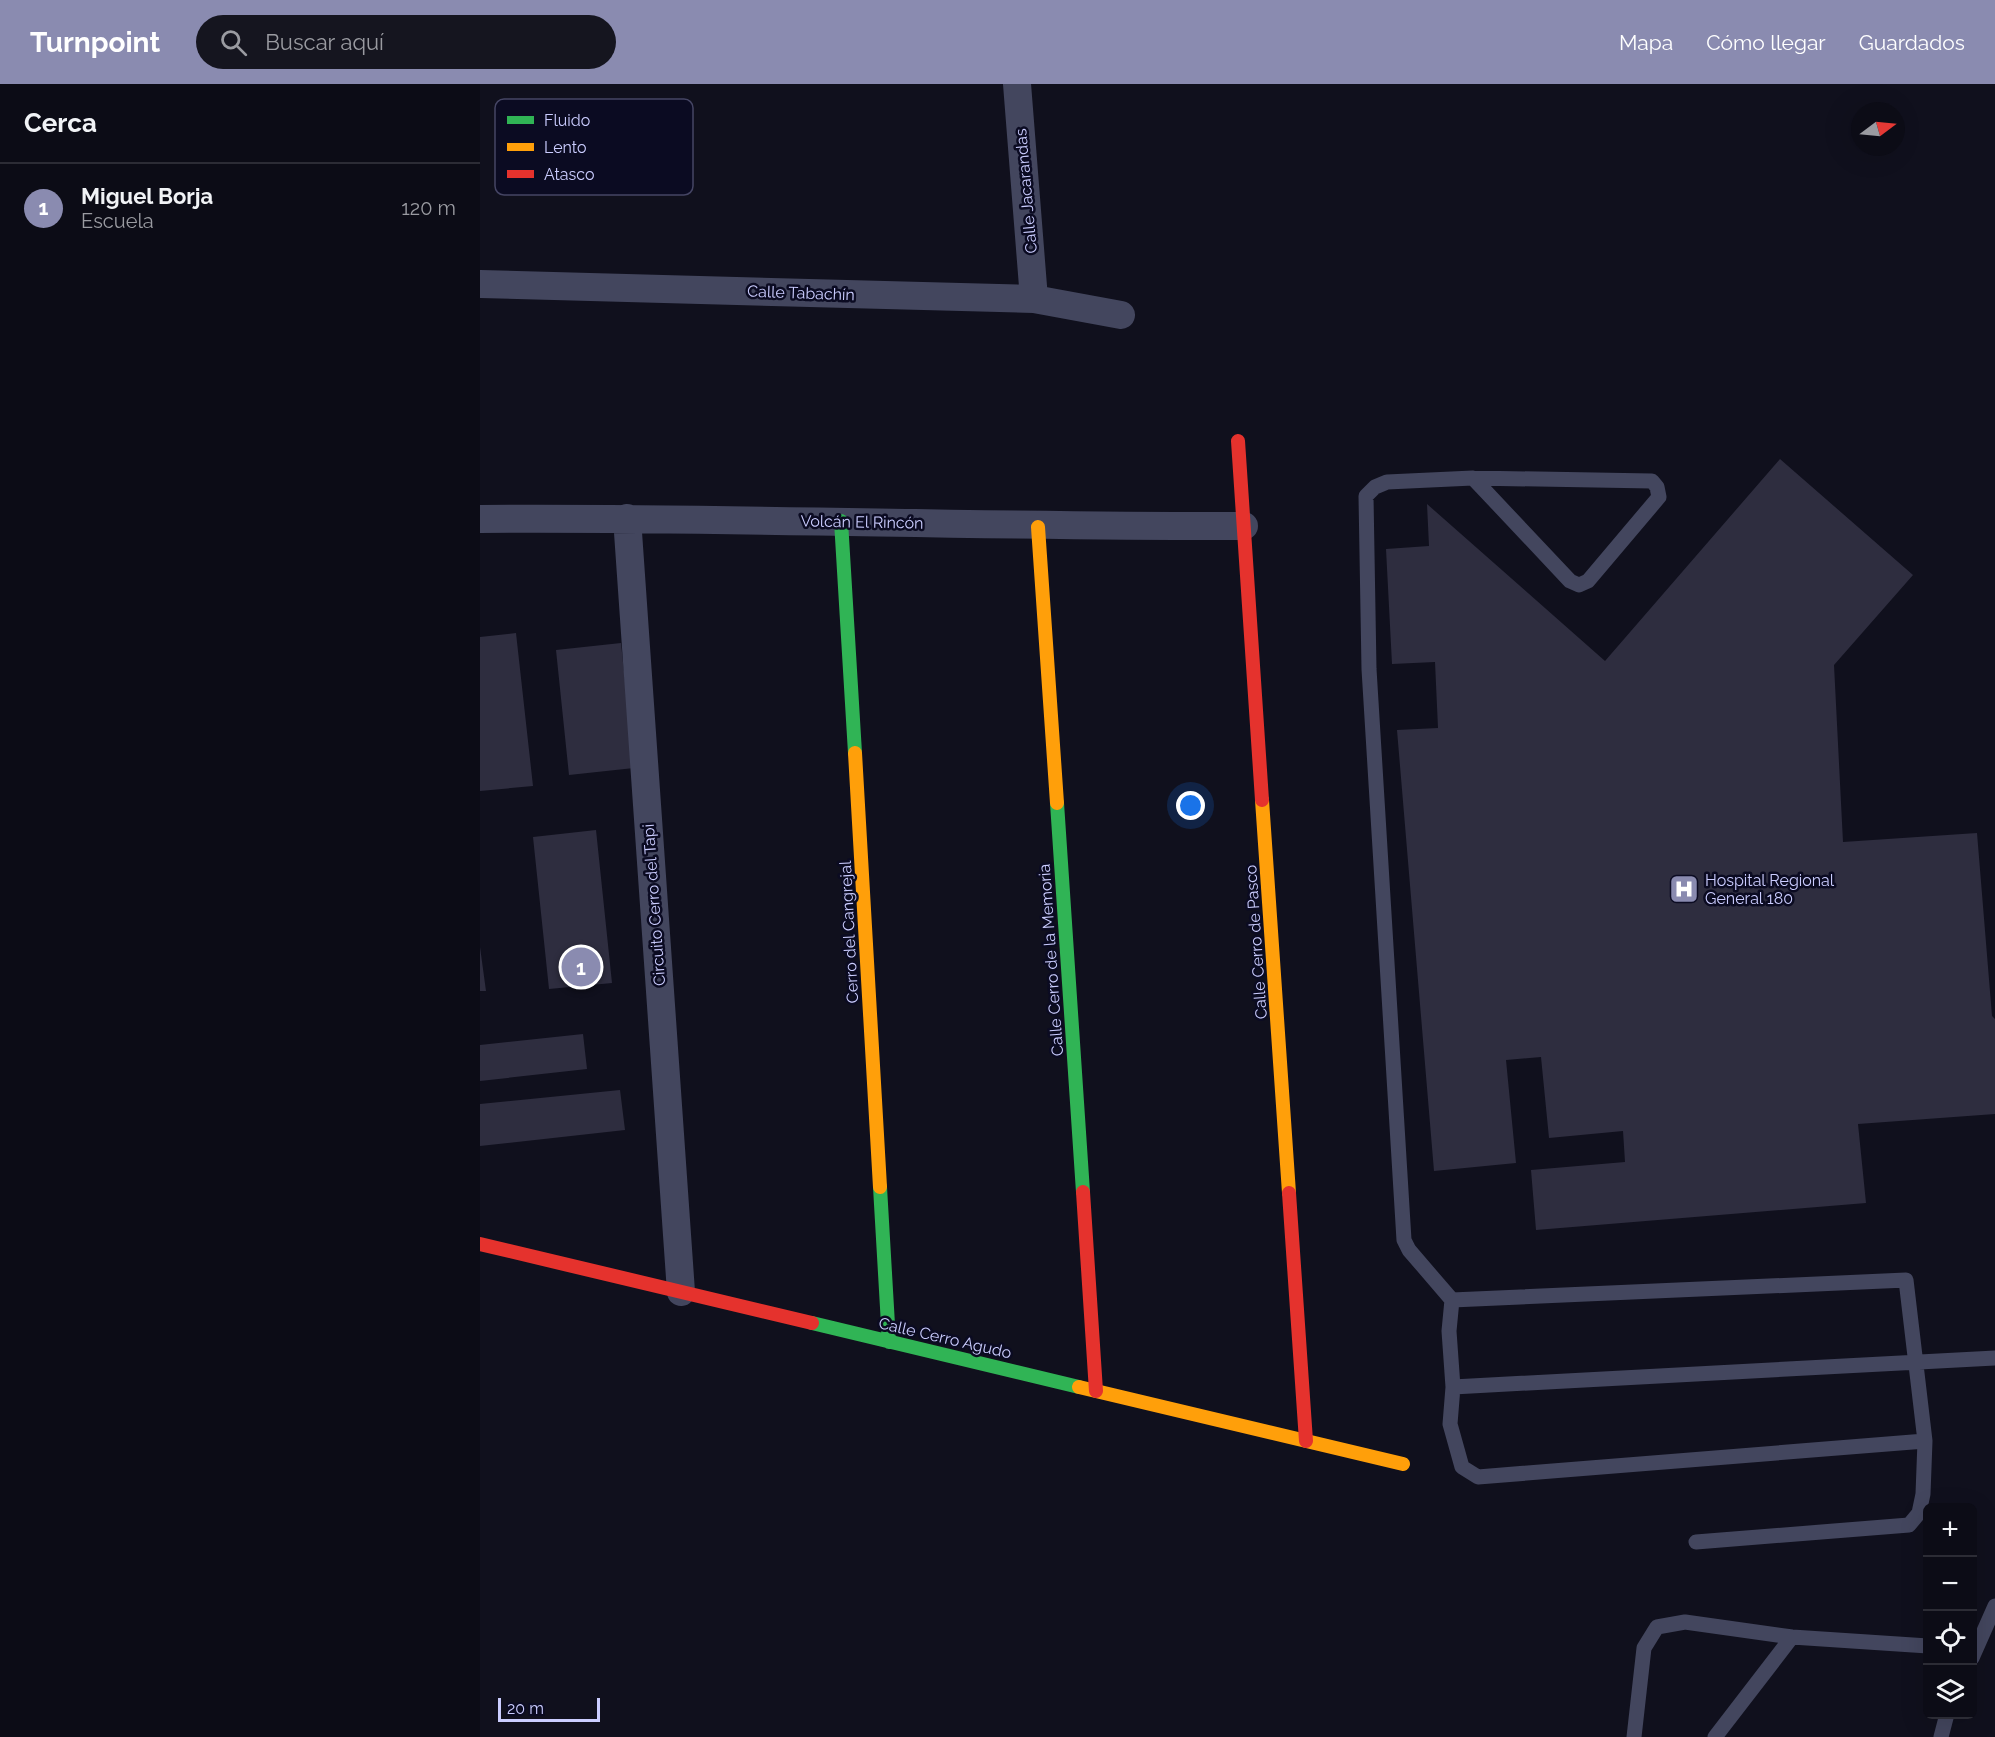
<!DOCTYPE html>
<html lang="es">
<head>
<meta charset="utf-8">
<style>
	body { margin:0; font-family:Raleway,sans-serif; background:#15151f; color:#f1f3f6 }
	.controls { position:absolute; right:18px; bottom:18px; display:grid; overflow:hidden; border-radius:9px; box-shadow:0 6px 24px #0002 }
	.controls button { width:54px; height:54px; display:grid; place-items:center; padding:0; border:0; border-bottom:2px solid #2c2c35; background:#0c0c16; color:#f1f3f6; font:30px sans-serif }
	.compass { position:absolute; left:1371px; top:18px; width:54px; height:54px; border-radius:50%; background:#0c0c16; box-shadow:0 6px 24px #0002; rotate:74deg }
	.scale { position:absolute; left:18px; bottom:15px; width:102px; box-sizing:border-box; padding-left:6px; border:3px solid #cbcdff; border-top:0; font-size:16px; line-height:21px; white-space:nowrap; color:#cbcdff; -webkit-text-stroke:4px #0b0b22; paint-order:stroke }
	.you { position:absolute; left:711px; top:722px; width:21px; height:21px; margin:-15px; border:4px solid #fff; border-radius:50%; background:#1a73e8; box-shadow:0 0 0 9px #1a73e833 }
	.badge { display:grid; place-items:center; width:39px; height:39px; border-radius:50%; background:#8a8bb0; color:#fff; font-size:20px; font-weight:700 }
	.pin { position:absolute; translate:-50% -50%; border:3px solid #fff; box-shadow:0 2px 6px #0006 }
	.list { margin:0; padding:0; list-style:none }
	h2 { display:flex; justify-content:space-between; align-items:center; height:78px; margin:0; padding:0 24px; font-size:26px }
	h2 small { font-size:20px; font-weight:400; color:#9a9ba1 }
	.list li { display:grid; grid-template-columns:39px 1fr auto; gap:18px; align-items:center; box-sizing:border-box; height:90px; padding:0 24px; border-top:2px solid #2c2c35 }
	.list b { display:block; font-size:22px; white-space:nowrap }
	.list p { margin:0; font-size:20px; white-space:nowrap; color:#9a9ba1 }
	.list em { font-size:20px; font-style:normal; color:#9a9ba1 }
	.icon { flex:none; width:33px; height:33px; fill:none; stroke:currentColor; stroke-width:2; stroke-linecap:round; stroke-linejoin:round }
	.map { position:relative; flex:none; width:1515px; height:1653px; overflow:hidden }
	header { display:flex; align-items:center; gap:36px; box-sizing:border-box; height:84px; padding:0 30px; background:#8a8bb0; color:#fff }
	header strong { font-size:28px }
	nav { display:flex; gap:33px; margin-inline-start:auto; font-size:21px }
	.search { width:420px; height:54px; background:#15151f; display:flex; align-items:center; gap:15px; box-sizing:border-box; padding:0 21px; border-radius:33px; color:#9a9ba1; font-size:22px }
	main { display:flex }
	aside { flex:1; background:#0c0c16 }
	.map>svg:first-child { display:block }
	.building { fill:#2e2d3f }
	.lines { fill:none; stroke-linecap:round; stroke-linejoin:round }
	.lane { stroke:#43465e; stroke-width:15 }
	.street { stroke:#43465e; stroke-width:28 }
	.fast { stroke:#30b455; stroke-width:14 }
	.slow { stroke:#ff9f0a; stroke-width:14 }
	.jam { stroke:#e5322d; stroke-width:14 }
	.labels { text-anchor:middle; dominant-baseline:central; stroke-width:5; stroke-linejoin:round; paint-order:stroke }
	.street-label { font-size:16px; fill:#cbcdff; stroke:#0b0b22 }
	.poi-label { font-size:16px; fill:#cbcdff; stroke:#0b0b22; text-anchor:start }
	.key { fill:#0b0b22; stroke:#454564; stroke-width:1.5 }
	.key-label { font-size:16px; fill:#cbcdff }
</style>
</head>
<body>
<header>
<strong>Turnpoint</strong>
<div class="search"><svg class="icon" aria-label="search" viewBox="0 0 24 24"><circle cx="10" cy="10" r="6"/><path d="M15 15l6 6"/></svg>Buscar aquí</div>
<nav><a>Mapa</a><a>Cómo llegar</a><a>Guardados</a></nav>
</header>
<main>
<aside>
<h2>Cerca<small></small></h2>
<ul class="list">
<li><span class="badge">1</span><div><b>Miguel Borja</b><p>Escuela</p></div><em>120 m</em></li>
</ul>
</aside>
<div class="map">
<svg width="1515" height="1653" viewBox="0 0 1515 1653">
	<rect width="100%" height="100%" fill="#10101d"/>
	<path class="building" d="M1300 375 1433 491 1354 581 1363 758 1497 749 1512 932 1515 935V1030L1378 1040 1386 1119 1056 1146 1051 1086 1145 1078 1143 1047 1069 1054 1061 973 1026 976 1036 1079 954 1087 917 646 958 644 955 578 912 580 906 465 949 462 947 420 1125 577Z
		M36 549 53 702 0 707V553Z
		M141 559 154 684 89 691 76 566Z
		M116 746 132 899 69 905 53 753Z
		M0 863 6 907H0Z
		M103 950 107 985 0 997V961Z
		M140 1006 145 1046 0 1062V1020Z"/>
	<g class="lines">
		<path class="lane" d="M993 394 1090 497 1099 501 1108 497 1179 413 1177 403 1172 397 993 394 907 398 895 403 886 412 889 585 924 1156 929 1166 972 1216 969 1247 973 1303 970 1340 982 1383 998 1393 1445 1357
			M972 1216 1426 1196 1445 1357 1443 1410 1439 1429 1429 1441 1216 1458
			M973 1303 1515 1274
			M1492 1574 1515 1522
			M1154 1653 1164 1564 1177 1543 1205 1538 1312 1553 1448 1562
			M1235 1653 1312 1553
			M1461 1653 1467 1630"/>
		<path class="street" d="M537 0 554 215
			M0 200 554 215 641 231
			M147 434 201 1208
			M0 435C255 433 509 443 764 442"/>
		<path class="fast" d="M361 437 375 669
			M577 719 603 1108
			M400 1103 409 1258
			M332 1239 599 1303"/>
		<path class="slow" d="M558 443 577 719
			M375 669 400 1103
			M782 716 809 1109
			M599 1303 923 1380"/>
		<path class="jam" d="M758 357 782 716
			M603 1108 616 1307
			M809 1109 826 1357
			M0 1160 332 1239"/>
	</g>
	<defs>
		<g id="hospital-square" transform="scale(1.5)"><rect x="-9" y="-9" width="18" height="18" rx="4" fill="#8a8bb0" stroke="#0b0b22"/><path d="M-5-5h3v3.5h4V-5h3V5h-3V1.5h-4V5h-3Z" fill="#fff"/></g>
	</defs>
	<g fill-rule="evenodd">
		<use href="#hospital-square" x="1204" y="805"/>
	</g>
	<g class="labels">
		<g class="street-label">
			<text transform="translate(546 107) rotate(-95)">Calle Jacarandas</text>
			<text transform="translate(321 209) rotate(2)">Calle Tabachín</text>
			<text transform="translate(382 438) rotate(1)">Volcán El Rincón</text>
			<text transform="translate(174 821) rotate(-94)">Circuito Cerro del Tapi</text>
			<text transform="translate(369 848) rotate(-93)">Cerro del Cangrejal</text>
			<text transform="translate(776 858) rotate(-94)">Calle Cerro de Pasco</text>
			<text transform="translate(571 876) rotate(-94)">Calle Cerro de la Memoria</text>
			<text transform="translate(465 1254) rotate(13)">Calle Cerro Agudo</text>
		</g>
		<g class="poi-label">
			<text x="1225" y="796">Hospital Regional<tspan x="1225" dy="18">General 180</tspan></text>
		</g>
	</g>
	<rect x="15" y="15" width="198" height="96" rx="9" class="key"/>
	<rect x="27" y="32" width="27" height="8" fill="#30b455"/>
	<rect x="27" y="59" width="27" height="8" fill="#ff9f0a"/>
	<rect x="27" y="86" width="27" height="8" fill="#e5322d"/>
	<g class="key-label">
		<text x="64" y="42">Fluido</text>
		<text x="64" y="69">Lento</text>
		<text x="64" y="96">Atasco</text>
	</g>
</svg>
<div class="controls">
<button>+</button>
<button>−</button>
<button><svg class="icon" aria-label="locate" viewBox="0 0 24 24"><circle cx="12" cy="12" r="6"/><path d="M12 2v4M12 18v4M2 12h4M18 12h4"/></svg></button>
<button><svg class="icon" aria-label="layers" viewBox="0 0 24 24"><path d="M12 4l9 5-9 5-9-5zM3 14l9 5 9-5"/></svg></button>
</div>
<svg class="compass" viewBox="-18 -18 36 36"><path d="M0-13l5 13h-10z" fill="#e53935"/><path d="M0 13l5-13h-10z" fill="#9a9ba1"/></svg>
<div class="scale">20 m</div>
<div class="you"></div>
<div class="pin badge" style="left:101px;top:883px">1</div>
</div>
</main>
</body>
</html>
